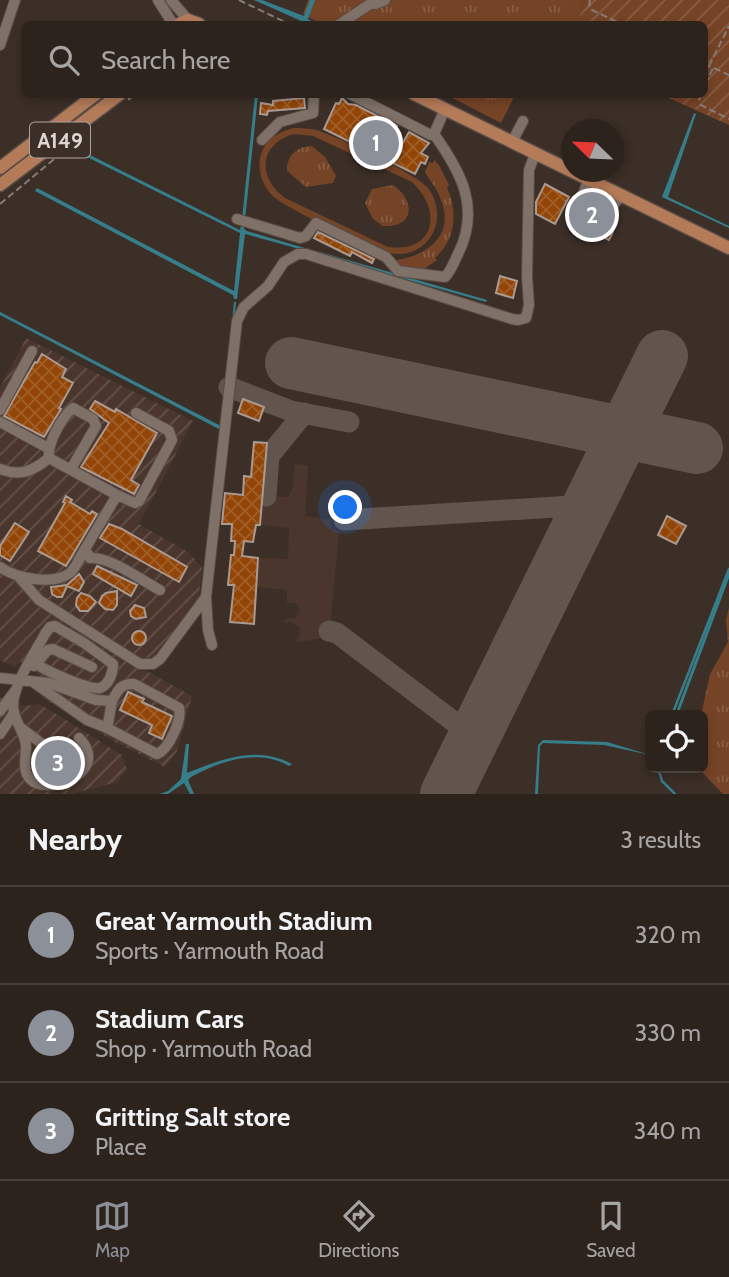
<!DOCTYPE html>
<html lang="en">
<head>
<meta charset="utf-8">
<style>
	body { margin:0; font-family:Cabin,sans-serif; background:#392f2a; color:#f1f3f6 }
	.controls { position:absolute; right:21px; bottom:21px; display:grid; overflow:hidden; border-radius:10px; box-shadow:0 4px 10px #0003 }
	.controls button { width:63px; height:63px; display:grid; place-items:center; padding:0; border:0; border-bottom:2px solid #48403b; background:#2d231d; color:#f1f3f6; font:35px sans-serif }
	.compass { position:absolute; left:561px; top:119px; width:63px; height:63px; border-radius:50%; background:#2d231d; box-shadow:0 4px 10px #0003; rotate:293deg }
	.you { position:absolute; left:346px; top:508px; width:24px; height:24px; margin:-18px; border:5px solid #fff; border-radius:50%; background:#1a73e8; box-shadow:0 0 0 10px #1a73e833 }
	.badge { display:grid; place-items:center; width:46px; height:46px; border-radius:50%; background:#8c9099; color:#fff; font-size:23px; font-weight:700 }
	.pin { position:absolute; translate:-50% -50%; border:4px solid #fff; box-shadow:0 2px 7px #0006 }
	.list { margin:0; padding:0; list-style:none }
	h2 { display:flex; justify-content:space-between; align-items:center; height:91px; margin:0; padding:0 28px; font-size:30px }
	h2 small { font-size:23px; font-weight:400; color:#a7a4a4 }
	.list li { display:grid; grid-template-columns:46px 1fr auto; gap:21px; align-items:center; box-sizing:border-box; height:98px; padding:0 28px; border-top:2px solid #48403b }
	.list b { display:block; font-size:26px; white-space:nowrap }
	.list p { margin:0; font-size:23px; white-space:nowrap; color:#a7a4a4 }
	.list em { font-size:23px; font-style:normal; color:#a7a4a4 }
	.icon { flex:none; width:38px; height:38px; fill:none; stroke:currentColor; stroke-width:2; stroke-linecap:round; stroke-linejoin:round }
	.map { position:relative; flex:none; width:729px; height:794px; overflow:hidden }
	.search { position:absolute; background:#2d231d; box-shadow:0 4px 10px #0003; left:21px; right:21px; top:21px; height:77px; display:flex; align-items:center; gap:18px; box-sizing:border-box; padding:0 24px; border-radius:10px; color:#a7a4a4; font-size:26px }
	.sheet { height:385px; background:#2d231d }
	nav { display:flex; justify-content:space-around; align-items:center; box-sizing:border-box; height:98px; border-top:2px solid #48403b; background:#2d231d; font-size:19px; color:#a7a4a4 }
	nav a { display:grid; justify-items:center; gap:4px }
	nav .on { color:#8c9099 }
	.map>svg:first-child { display:block }
	.built { fill:#4a362c }
	.industrial { fill:url(#industrial-furrows) }
	.grass { fill:url(#grass-tufts) }
	.garden { fill:url(#garden-furrows) }
	.pitch { fill:#754426; fill-rule:evenodd }
	.water { fill:#357e8a }
	.lines { fill:none; stroke-linecap:round; stroke-linejoin:round }
	.stream { stroke:#357e8a; stroke-width:2.5 }
	.taxiway { stroke:#62554e; stroke-width:21 }
	.runway { stroke:#62554e; stroke-width:52 }
	.building { fill:url(#building-cross-hatch); stroke:#aa9a91; stroke-width:2 }
	.minor-casing { stroke:#574c46; stroke-width:12 }
	.major-casing { stroke:#574c46; stroke-width:15 }
	.path { stroke:#877c76; stroke-width:2; stroke-dasharray:7 3.5; stroke-linecap:butt }
	.minor { stroke:#7f7068; stroke-width:10 }
	.major { stroke:#b47b59; stroke-width:12 }
	.labels { text-anchor:middle; dominant-baseline:central; stroke-width:6; stroke-linejoin:round; paint-order:stroke }
	.shield { fill:#3c2f27; stroke:#aea49f; stroke-width:2 }
	.shield-label { font-size:21px; font-weight:bold; fill:#dfd6d2 }
</style>
</head>
<body>
<div class="map">
<svg width="729" height="794" viewBox="0 0 729 794">
	<defs>
		<pattern id="industrial-furrows" width="10" height="10" patternUnits="userSpaceOnUse" patternTransform="scale(1.75)"><rect width="10" height="10" fill="#4a362c"/><path d="M-1 1l2-2M0 10L10 0M9 11l2-2" fill="none" stroke="#64524a"/></pattern>
		<pattern id="grass-tufts" width="24" height="20" patternUnits="userSpaceOnUse" patternTransform="scale(1.75)"><rect width="24" height="20" fill="#754426"/><path d="M3 7l-1-3M5 7V3M7 7l1-3M15 17l-1-3M17 17v-4M19 17l1-3" fill="none" stroke="#885e45"/></pattern>
		<pattern id="garden-furrows" width="10" height="10" patternUnits="userSpaceOnUse" patternTransform="scale(1.75)"><rect width="10" height="10" fill="#754426"/><path d="M-1 1l2-2M0 10L10 0M9 11l2-2" fill="none" stroke="#885e45"/></pattern>
		<pattern id="building-cross-hatch" width="8" height="8" patternUnits="userSpaceOnUse" patternTransform="scale(1.75)"><rect width="8" height="8" fill="#924506"/><path d="M0 0l8 8M0 8l8-8" fill="none" stroke="#a15f29"/></pattern>
	</defs>
	<rect width="100%" height="100%" fill="#3c2f27"/>
	<path class="built" d="M295 464 308 465 305 516 331 519V528L339 532 329 637 294 643 300 636 299 627 291 622 285 623V619L296 618 300 610 295 603H287V590L256 587 258 558 288 559 289 528 260 525 262 496 288 497 292 491Z"/>
	<path class="industrial" d="M26 338 193 421 139 524 188 552 202 567 197 617 163 663 145 670 192 696 177 751 165 767 115 742 41 697 50 679 41 676 20 661 14 667 0 660V388Z
		M0 697 10 705 19 703 23 706 40 704 122 755 127 770 117 782 71 794H0Z"/>
	<path class="grass" d="M308 0H585L577 24H321L303 14Z
		M447 95H515L501 123Z
		M312 146 325 157 336 176 333 183 306 187 287 171C287 155 296 147 312 146Z
		M434 160 439 165 449 185 447 188C458 211 456 239 435 258L437 260 424 269 421 268 419 272 396 268 397 260C428 255 455 235 441 200 438 190 430 181 425 172L429 162 433 163Z
		M393 185C416 201 415 228 383 226L373 219 365 203 372 189Z
		M729 608V794H723L698 768H703L701 715 710 674 728 642 726 620Z"/>
	<path class="garden" d="M585 0H729V125L662 95 704 94V24H577Z"/>
	<path class="pitch" d="M293 128C302 128 311 128 320 131 339 138 417 174 428 188 451 219 428 261 389 253 372 250 286 208 274 197 263 187 258 173 260 158 264 140 277 133 293 128ZM293 134 313 136 412 182C443 211 435 253 388 247L285 198C257 177 259 145 293 134Z"/>
	<path class="water" d="M254 0H262L304 16 310 0H315L308 19 318 24H308Z
		M255 95H258L245 220 242 219Z
		M694 113 696 114 668 197 729 226V228L662 197Z
		M84 152 240 230 242 221 245 222 244 229 247 231 311 250 310 252 245 234 237 299H234L233 295 35 191 37 188 234 291 240 233 81 154Z
		M313 250 487 300 486 302 312 253Z
		M234 302H236L225 421 220 433 219 429 0 315V312L219 425 221 424Z
		M729 569V578L678 715H675Z
		M543 740 607 742 650 755 604 745 543 743 540 746 538 794H535L538 745Z
		M186 744H189L187 773C222 759 257 745 292 764L289 766C258 748 220 761 191 777L188 780 194 794H190L184 783 168 794H160L168 791 181 779Z"/>
	<g class="lines">
		<path class="stream" d="M672 715 729 569
			M658 768 662 781 675 794"/>
		<path class="taxiway" d="M229 387 291 411 349 422
			M266 496 269 456 304 413
			M344 520 589 505
			M329 631 337 633 474 737"/>
		<path class="runway" d="M291 363 697 448
			M446 794 662 356"/>
	</g>
	<path class="building" d="M304 98 305 108 268 111 267 115 260 114 261 103 273 105V101Z
		M342 98 348 104 356 105 397 126 390 138 402 144 409 132 429 143 421 153 428 157 425 164 421 162 415 174 324 129 336 103 339 104Z
		M545 184 569 197 555 224 536 214V202Z
		M597 223 613 232 609 240 592 232Z
		M318 232 374 259 372 263 352 252 350 256 314 238Z
		M500 276 517 281 513 298 496 293Z
		M42 354 66 369 62 377 73 383 59 408 61 409 44 437 4 416 35 362 37 363Z
		M243 399 264 407 259 421 238 413Z
		M95 401 115 412 116 409 157 433 131 480 139 485 134 494 81 467 109 423 90 409Z
		M254 442 267 443 260 525H256L253 542 244 541 242 556 258 558 254 624 230 622 234 585H228L231 555H234L235 541H231L232 524H222L225 493 243 495 244 476 251 477Z
		M66 496 72 500 70 502 90 514 92 511 97 514 66 566 38 551 65 503 63 502Z
		M667 516 686 526 676 544 658 535Z
		M15 523 29 532 10 561 0 555V546Z
		M109 524 122 529 187 567 179 582 100 538Z
		M97 566 137 585 131 596 93 574Z
		M79 574 84 582 79 591 67 586 62 597H57L52 594 51 587 67 585Z
		M117 591V605L113 610 105 609 99 603 102 596 106 593Z
		M81 593 90 596 96 602 88 611H80L76 605 77 598Z
		M135 605 144 608 146 617 136 619 131 616 130 611Z
		M132 638a7 7 0 1 1 14 0a7 7 0 1 1-14 0Z
		M128 692 144 699 142 702 172 716 162 739 149 733 152 725 120 710Z
		M56 745 66 747 70 750 75 760 72 770 54 777 44 770 42 761 44 753Z"/>
	<g class="lines">
		<g class="minor-casing">
			<path id="minor" d="M158 0 173 24
				M171 0 188 20
				M340 24 373 2 375 4 385 0
				M0 45 15 0
				M350 94 431 135 434 134 445 109
				M262 140 280 122 313 113 314 94
				M512 142 523 121
				M588 180 580 204 582 208 602 217 608 213 620 196
				M237 219 300 238 306 236 316 223 386 257 398 271 445 277C451 271 454 262 458 254 481 208 461 172 434 134
				M0 410 32 351
				M0 422 48 448
				M49 458C47 443 62 417 73 408L93 419 96 426 71 469
				M0 469C20 477 33 471 49 458L117 495 85 549
				M117 495 135 503 139 501 172 440 169 431 136 413
				M0 567C16 578 52 586 70 573 76 568 80 557 85 549L90 558C110 556 142 581 160 590
				M19 577 39 600 140 664H153L160 659 206 597
				M212 645 208 630 206 597 237 321 244 307 268 286 284 262 298 254H306L512 319 518 320 526 318 529 305 527 277 529 170 535 154
				M36 664C47 671 88 690 100 688 109 685 113 673 113 664L84 643 55 626 50 627 45 634C35 653 8 691 14 712 16 724 26 734 26 747 26 759 21 775 34 782 58 794 109 768 79 738
				M34 666 48 650 53 649 92 667
				M0 678 49 683 96 700 112 701 108 724 105 727 87 720 33 682
				M0 711 15 691
				M105 727 157 754C169 749 182 720 179 708L134 684C121 683 118 690 112 701
				M21 728 45 746
				M0 734 14 713"/>
		</g>
		<g class="major-casing">
			<path id="major" d="M179 24 188 20 199 24
				M414 94 729 248
				M0 168 96 94
				M0 185 120 94"/>
		</g>
		<path class="path" d="M239 0 289 24
			M590 0 589 7 592 10 622 24
			M704 64 713 68 704 87
			M709 66 729 26
			M714 68 729 75
			M701 94 699 100 701 105 729 119
			M128 100 135 94
			M0 204 76 141"/>
		<use href="#minor" class="minor"/>
		<use href="#major" class="major"/>
	</g>
	<g class="labels">
		<rect class="shield" x="30" y="122.5" width="60" height="35" rx="5"/>
		<g class="shield-label">
			<text x="60" y="140">A149</text>
		</g>
	</g>
</svg>
<div class="controls">
<button><svg class="icon" aria-label="locate" viewBox="0 0 24 24"><circle cx="12" cy="12" r="6"/><path d="M12 2v4M12 18v4M2 12h4M18 12h4"/></svg></button>
</div>
<svg class="compass" viewBox="-18 -18 36 36"><path d="M0-13l5 13h-10z" fill="#e53935"/><path d="M0 13l5-13h-10z" fill="#a7a4a4"/></svg>
<div class="you"></div>
<div class="pin badge" style="left:376px;top:143px">1</div>
<div class="pin badge" style="left:592px;top:215px">2</div>
<div class="pin badge" style="left:58px;top:763px">3</div>
<div class="search"><svg class="icon" aria-label="search" viewBox="0 0 24 24"><circle cx="10" cy="10" r="6"/><path d="M15 15l6 6"/></svg>Search here</div>
</div>
<section class="sheet">
<h2>Nearby<small>3 results</small></h2>
<ul class="list">
<li><span class="badge">1</span><div><b>Great Yarmouth Stadium</b><p>Sports · Yarmouth Road</p></div><em>320 m</em></li>
<li><span class="badge">2</span><div><b>Stadium Cars</b><p>Shop · Yarmouth Road</p></div><em>330 m</em></li>
<li><span class="badge">3</span><div><b>Gritting Salt store</b><p>Place</p></div><em>340 m</em></li>
</ul>
</section>
<nav>
<a class="on"><svg class="icon" aria-label="map" viewBox="0 0 24 24"><path d="M3 6l6-2 6 2 6-2v14l-6 2-6-2-6 2zM9 4v14M15 6v14"/></svg>Map</a>
<a><svg class="icon" aria-label="directions" viewBox="0 0 24 24"><path d="M12 3l9 9-9 9-9-9zM9 14v-3h6M13 9l2 2-2 2"/></svg>Directions</a>
<a><svg class="icon" aria-label="saved" viewBox="0 0 24 24"><path d="M7 4h10v16l-5-4-5 4z"/></svg>Saved</a>
</nav>
</body>
</html>
